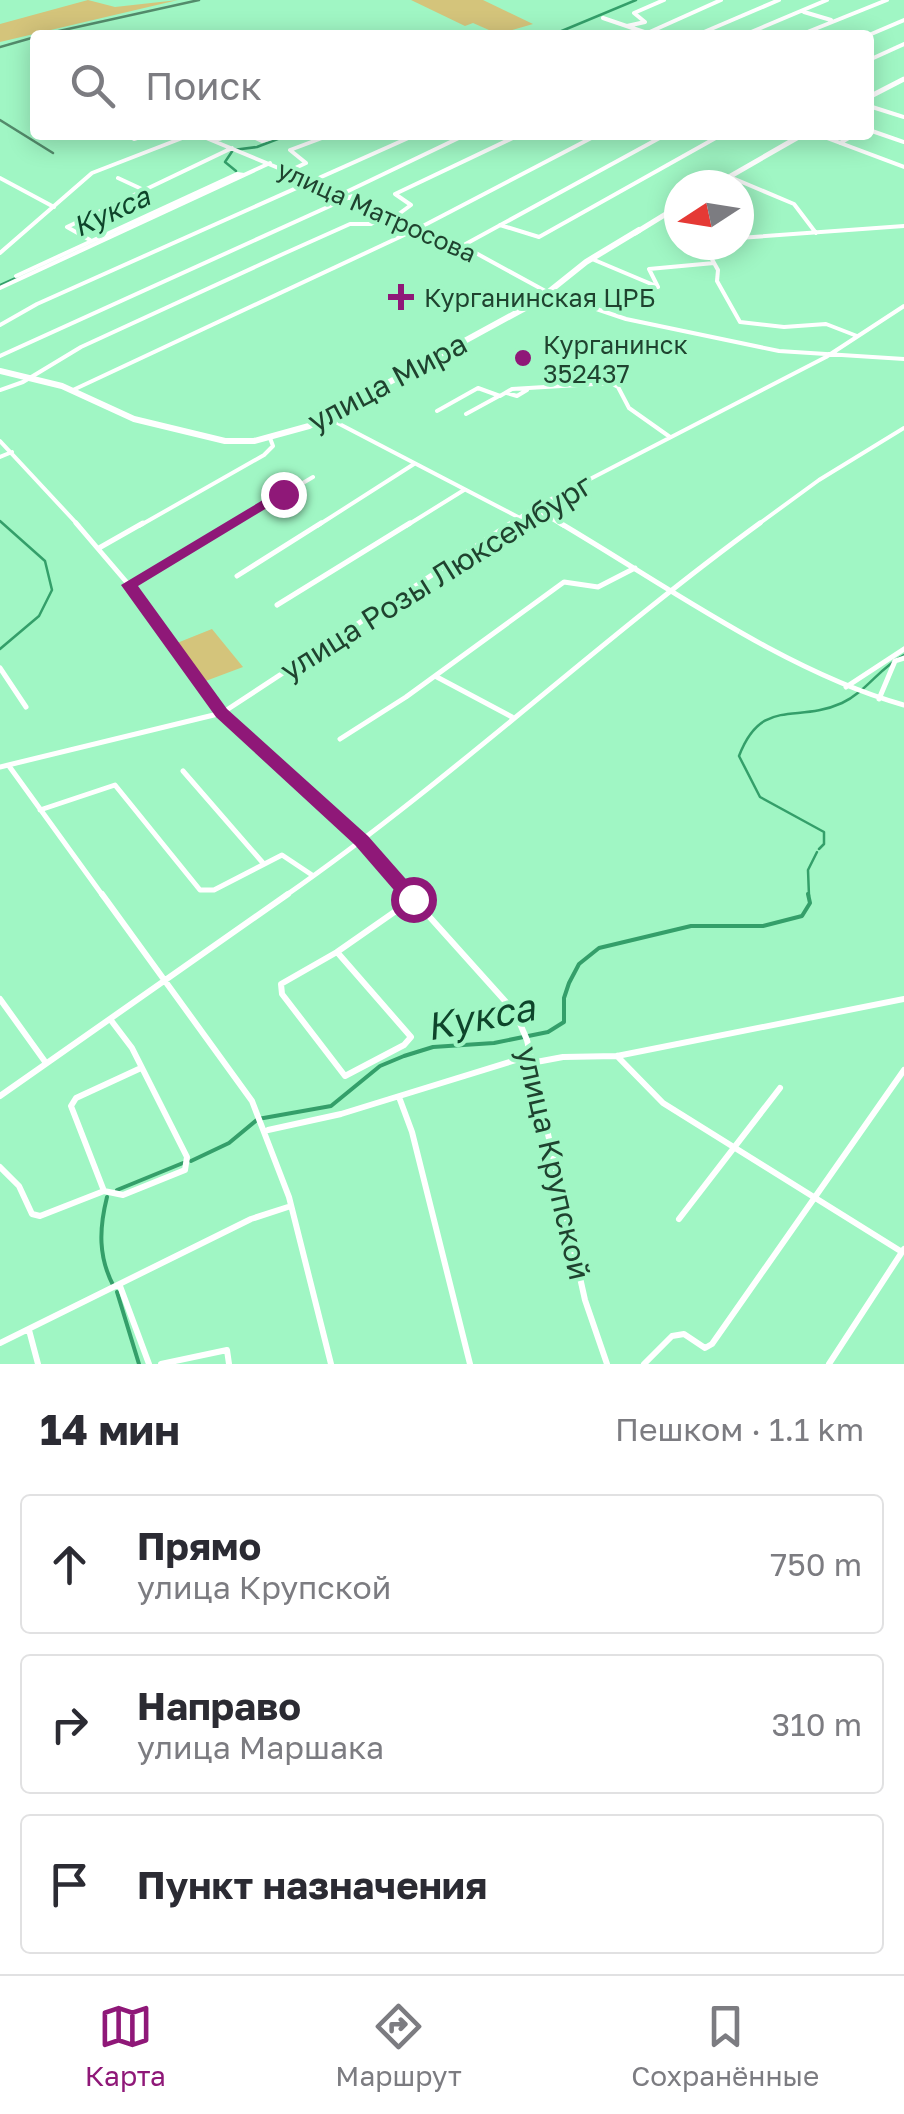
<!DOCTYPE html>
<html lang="ru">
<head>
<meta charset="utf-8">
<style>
	body { margin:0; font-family:"Golos Text",sans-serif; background:#f7f7f7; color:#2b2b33 }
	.compass { position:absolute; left:664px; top:170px; width:90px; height:90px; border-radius:50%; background:#fff; box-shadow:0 5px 25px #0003; rotate:258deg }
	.stop { position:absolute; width:30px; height:30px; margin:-22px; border:8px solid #8f1878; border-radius:50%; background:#fff }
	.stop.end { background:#8f1878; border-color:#fff; box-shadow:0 2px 10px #0008 }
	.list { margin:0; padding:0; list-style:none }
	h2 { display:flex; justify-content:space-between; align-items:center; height:130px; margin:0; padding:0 40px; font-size:42px }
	h2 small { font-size:32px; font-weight:400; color:#7c7c81 }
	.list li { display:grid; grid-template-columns:65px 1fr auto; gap:30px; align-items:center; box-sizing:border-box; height:140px; margin:0 20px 20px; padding:0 20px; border:2px solid #e1e1e2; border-radius:10px }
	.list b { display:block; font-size:38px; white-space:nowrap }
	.list p { margin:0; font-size:32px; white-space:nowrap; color:#7c7c81 }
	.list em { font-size:32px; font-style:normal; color:#7c7c81 }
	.icon { flex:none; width:55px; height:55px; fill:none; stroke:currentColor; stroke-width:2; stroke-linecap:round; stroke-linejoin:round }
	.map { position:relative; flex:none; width:904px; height:1364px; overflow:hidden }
	.search { position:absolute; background:#fff; box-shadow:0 5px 25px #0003; left:30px; right:30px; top:30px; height:110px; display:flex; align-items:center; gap:25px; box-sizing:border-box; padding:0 35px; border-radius:10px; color:#7c7c81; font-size:38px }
	.sheet { height:610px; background:#fff }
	nav { display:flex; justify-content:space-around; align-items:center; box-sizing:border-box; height:140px; border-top:2px solid #e1e1e2; background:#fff; font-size:28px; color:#7c7c81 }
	nav a { display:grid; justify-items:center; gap:5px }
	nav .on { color:#8f1878 }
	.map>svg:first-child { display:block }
	.green { fill:#d4c47b }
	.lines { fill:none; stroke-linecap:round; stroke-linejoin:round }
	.stream-far1 { stroke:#349f6a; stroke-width:2.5 }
	.stream { stroke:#349f6a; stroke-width:4 }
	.minor-far2 { stroke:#fff; stroke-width:4 }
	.minor-far1 { stroke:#fff; stroke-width:5 }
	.minor { stroke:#fff; stroke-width:6 }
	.major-far1 { stroke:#fff; stroke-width:5 }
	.major { stroke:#fff; stroke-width:6 }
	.rail { stroke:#538b6b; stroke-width:2.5 }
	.route { fill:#8f1878 }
	.poi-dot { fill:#8f1878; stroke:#a0f6c4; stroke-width:4 }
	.labels { text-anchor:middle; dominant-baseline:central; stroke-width:8; stroke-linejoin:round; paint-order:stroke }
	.far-street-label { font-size:25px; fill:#1f432f; stroke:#a0f6c4 }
	.far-poi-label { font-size:25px; fill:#1f432f; stroke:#a0f6c4; text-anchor:start }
	.far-water-label { font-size:28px; font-style:italic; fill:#0e452b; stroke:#a0f6c4 }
	.street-label { font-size:30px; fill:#1f432f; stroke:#a0f6c4 }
	.near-water-label { font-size:38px; font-style:italic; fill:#0e452b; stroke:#a0f6c4 }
</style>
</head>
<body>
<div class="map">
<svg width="904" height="1364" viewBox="0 0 904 1364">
	<rect width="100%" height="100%" fill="#a0f6c4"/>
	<path class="green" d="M88 0 115 7 178 0 0 42V24Z
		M411 0H483L533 24 498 34 473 23 465 26Z
		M212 629 243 667 203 682 177 643Z"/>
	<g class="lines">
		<path class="stream-far1" d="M552 35 636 0
			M236 171 225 162 233 150 257 147 288 135
			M0 285 16 278
			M0 521 45 561 52 590 39 616 0 649
			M819 849 824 844V832L760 797 739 756C762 696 796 724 842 703 866 692 880 667 904 655
			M809 896 808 870 817 852"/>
		<path class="stream" d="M191 1161 229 1143 258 1119 331 1106 380 1066 404 1056 433 1047 494 1043 548 1032 564 1022V998L569 983 579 964 599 948 691 926H763L802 916 810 903 808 894
			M117 1190 183 1163
			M107 1197C99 1229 98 1257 114 1287
			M117 1292 139 1364"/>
		<path class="minor-far2" d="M804 12 831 20
			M603 18 653 35
			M627 26 645 22 634 13 664 0
			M502 35H528
			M643 35 721 0
			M697 35 779 0
			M744 35 827 0
			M800 35 887 0
			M869 35 904 20
			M869 60 904 44
			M869 106 904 117
			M869 130 904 142
			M199 135 452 240 549 293 626 319 779 351 904 359
			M249 135 262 141 282 135
			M819 135 904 167
			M134 139 146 135
			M215 141 229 135
			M840 143 854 135
			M291 170 306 163 290 150 330 135
			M730 177 794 204 816 233
			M0 178 54 207
			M118 178 146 191
			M344 193 465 135
			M396 216 411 205 395 194 519 135
			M500 225 539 237 721 135
			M739 238 904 226
			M90 240 67 227 232 148
			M704 245 718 270 717 281 740 322 784 327 826 324 857 336
			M462 246 665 135
			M0 253 92 173 190 135
			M592 259 656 286
			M16 276 237 174 244 175
			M658 287 649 269 714 263
			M0 288 270 163
			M0 325 37 304 415 135
			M0 356 352 196
			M0 390 23 382 81 347 283 254 350 224H371L390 214
			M73 390 419 228 597 135
			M507 393 517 396 527 390
			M437 411 478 388 500 396 512 389 611 383 618 387 629 408 670 437
			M466 414 499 396
			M326 417 518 517
			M0 441 79 526
			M0 457 12 452
			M534 508 564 526
			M139 526 264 455 273 446 270 438
			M230 526 313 477
			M317 526 414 464
			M406 526 464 490
			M507 526 534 508 826 357 904 306
			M756 526 819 480 904 428"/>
		<path class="minor-far1" d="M76 523 129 585 222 713 362 841 411 896
			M560 523C665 585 788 673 904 705
			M99 548 143 523
			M237 576 321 523
			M129 585 235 523
			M277 605 410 523
			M0 668 26 707
			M435 676 512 717
			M846 687 904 649
			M879 699 895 661 904 658
			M340 739 406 697 564 582 598 587 635 568
			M9 766 103 896
			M0 767 222 713 511 523
			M183 771 263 863
			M40 810 115 785 200 890H214L282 855 312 875
			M285 896C450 781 597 642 760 523"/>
		<path class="minor" d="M102 894 252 1101 289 1197 331 1364
			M409 894 515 1012 527 1040 585 1300 607 1364
			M337 952 411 1037 404 1045 345 1076 282 994 281 984Z
			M337 952 413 899
			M0 999 46 1063
			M617 1056 663 1103 902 1252
			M531 1063 563 1057 617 1056 904 999
			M0 1096 288 894
			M399 1097 412 1132 470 1364
			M268 1130 341 1114 529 1056
			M0 1167 19 1186 32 1214 40 1216 104 1191 123 1195 185 1170 187 1157 132 1048 110 1019
			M104 1191 71 1106 76 1098 141 1068
			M679 1219 780 1088
			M120 1286 149 1364
			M29 1330 38 1364
			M0 1343 251 1219 291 1206
			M161 1364 227 1350 229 1364
			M644 1364 672 1336 684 1334 705 1348 712 1344 904 1070
			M829 1364 904 1249"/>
		<path class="major-far1" d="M869 97 904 79
			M715 185 802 135
			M635 233 679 206"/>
		<path class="major" d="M0 371 62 386 134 419 225 441H254L309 426 536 302 586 262 639 230"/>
		<path class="rail" d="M41 35 199 0
			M0 47 35 37
			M0 120 53 153"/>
	</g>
	<path class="route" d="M278 491 290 494 138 586 227 709 368 836 419 894V904H406L355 845 216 717 121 585Z"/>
	<g class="poi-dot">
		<path d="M396 282h10v10h10v10h-10v10h-10v-10h-10v-10h10z"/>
		<circle cx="523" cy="358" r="10"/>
	</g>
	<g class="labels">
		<g class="far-street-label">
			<text transform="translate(377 211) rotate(24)">улица Матросова</text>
		</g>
		<g class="far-poi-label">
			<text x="424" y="297">Курганинская ЦРБ</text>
			<text x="543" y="344">Курганинск<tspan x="543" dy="29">352437</tspan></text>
		</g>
		<g class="far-water-label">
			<text transform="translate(111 211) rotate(-25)">Кукса</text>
		</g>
		<g class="street-label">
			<text transform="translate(387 382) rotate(-28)">улица Мира</text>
			<text transform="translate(436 577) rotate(-32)">улица Розы Люксембург</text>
			<text transform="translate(554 1163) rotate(77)">улица Крупской</text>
		</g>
		<g class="near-water-label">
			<text transform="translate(480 1016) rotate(-11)">Кукса</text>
		</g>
	</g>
</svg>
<svg class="compass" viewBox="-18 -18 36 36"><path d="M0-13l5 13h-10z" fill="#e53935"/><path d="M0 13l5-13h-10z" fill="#7c7c81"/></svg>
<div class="stop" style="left:413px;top:899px"></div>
<div class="stop end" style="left:283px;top:494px"></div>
<div class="search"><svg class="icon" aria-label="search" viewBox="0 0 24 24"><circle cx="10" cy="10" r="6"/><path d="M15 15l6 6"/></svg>Поиск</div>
</div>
<section class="sheet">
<h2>14 мин<small>Пешком · 1.1 km</small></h2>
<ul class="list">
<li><svg class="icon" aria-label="ahead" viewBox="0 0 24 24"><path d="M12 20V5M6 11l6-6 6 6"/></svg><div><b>Прямо</b><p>улица Крупской</p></div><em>750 m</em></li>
<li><svg class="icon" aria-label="right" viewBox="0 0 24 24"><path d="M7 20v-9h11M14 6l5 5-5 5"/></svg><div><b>Направо</b><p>улица Маршака</p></div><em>310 m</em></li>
<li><svg class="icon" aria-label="arrive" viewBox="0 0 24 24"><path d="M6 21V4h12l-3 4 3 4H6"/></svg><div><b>Пункт назначения</b></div></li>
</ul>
</section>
<nav>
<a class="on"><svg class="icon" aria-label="map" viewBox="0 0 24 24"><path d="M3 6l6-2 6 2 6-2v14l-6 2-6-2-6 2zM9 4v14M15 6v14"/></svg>Карта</a>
<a><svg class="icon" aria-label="directions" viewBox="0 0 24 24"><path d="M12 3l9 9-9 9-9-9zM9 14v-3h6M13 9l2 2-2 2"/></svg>Маршрут</a>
<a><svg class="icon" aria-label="saved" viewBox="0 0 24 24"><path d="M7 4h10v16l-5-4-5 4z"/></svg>Сохранённые</a>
</nav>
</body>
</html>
